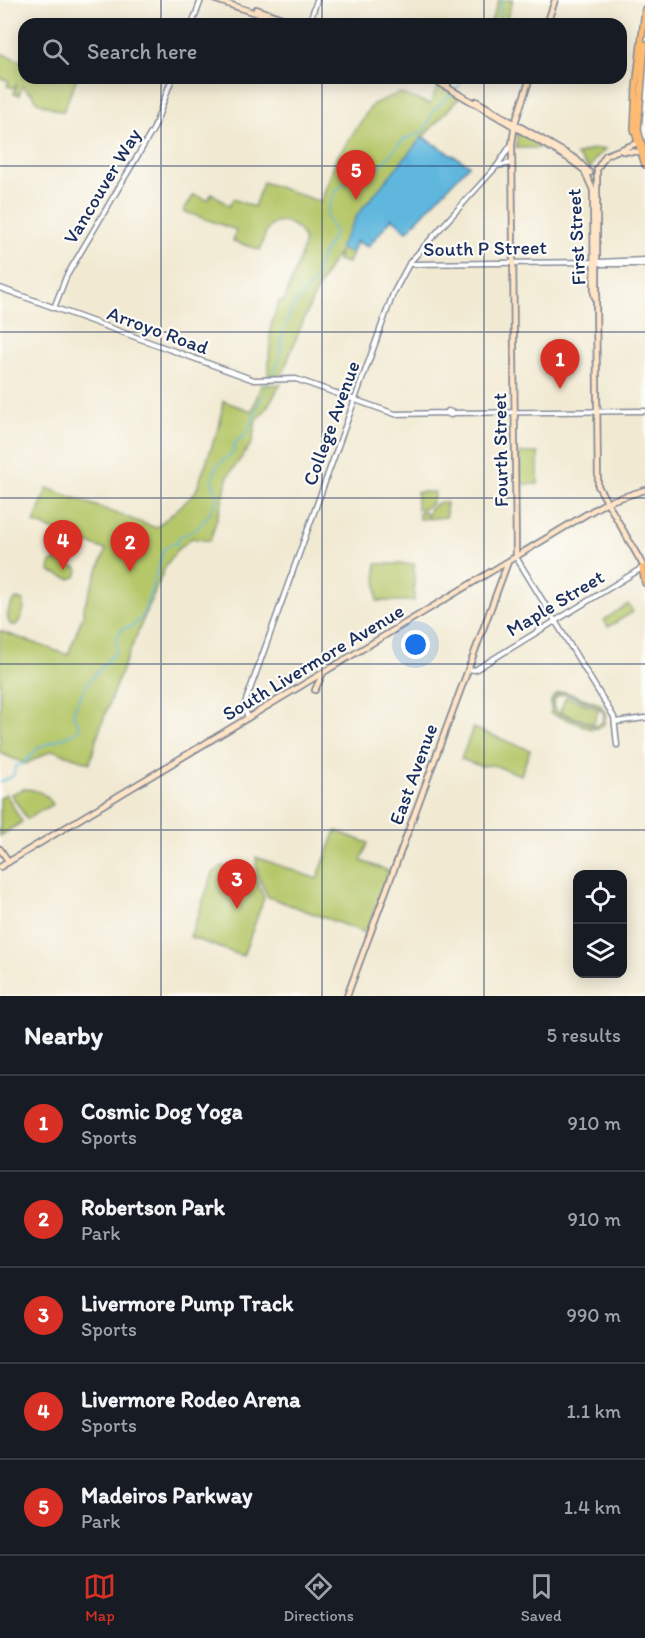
<!DOCTYPE html>
<html lang="en">
<head>
<meta charset="utf-8">
<style>
	body { margin:0; font-family:Itim,sans-serif; background:#242831; color:#f1f3f6 }
	.controls { position:absolute; right:18px; bottom:18px; display:grid; overflow:hidden; border-radius:12px; box-shadow:0 3px 15px #0003 }
	.controls button { width:54px; height:54px; display:grid; place-items:center; padding:0; border:0; border-bottom:2px solid #363941; background:#171b24; color:#f1f3f6; font:30px sans-serif }
	.you { position:absolute; left:416px; top:645px; width:21px; height:21px; margin:-15px; border:4px solid #fff; border-radius:50%; background:#1a73e8; box-shadow:0 0 0 9px #1a73e833 }
	.badge { display:grid; place-items:center; width:39px; height:39px; border-radius:50%; background:#d93025; color:#fff; font-size:20px; font-weight:700 }
	.pin { position:absolute; translate:-50% -50px; filter:drop-shadow(0 2px 3px #0008) }
	.pin::after { content:''; position:absolute; top:32px; width:21px; height:18px; background:inherit; clip-path:polygon(0 0,100% 0,50% 100%) }
	.list { margin:0; padding:0; list-style:none }
	h2 { display:flex; justify-content:space-between; align-items:center; height:78px; margin:0; padding:0 24px; font-size:26px }
	h2 small { font-size:20px; font-weight:400; color:#9ea1a6 }
	.list li { display:grid; grid-template-columns:39px 1fr auto; gap:18px; align-items:center; box-sizing:border-box; height:96px; padding:0 24px; border-top:2px solid #363941 }
	.list b { display:block; font-size:22px; white-space:nowrap }
	.list p { margin:0; font-size:20px; white-space:nowrap; color:#9ea1a6 }
	.list em { font-size:20px; font-style:normal; color:#9ea1a6 }
	.icon { flex:none; width:33px; height:33px; fill:none; stroke:currentColor; stroke-width:2; stroke-linecap:round; stroke-linejoin:round }
	.map { position:relative; flex:none; width:645px; height:996px; overflow:hidden }
	.search { position:absolute; background:#171b24; box-shadow:0 3px 15px #0003; left:18px; right:18px; top:18px; height:66px; display:flex; align-items:center; gap:15px; box-sizing:border-box; padding:0 21px; border-radius:18px; color:#9ea1a6; font-size:22px }
	.sheet { height:558px; background:#171b24 }
	nav { display:flex; justify-content:space-around; align-items:center; box-sizing:border-box; height:84px; border-top:2px solid #363941; background:#171b24; font-size:16px; color:#9ea1a6 }
	nav a { display:grid; justify-items:center; gap:3px }
	nav .on { color:#d93025 }
	.map>svg:first-child { display:block }
	.green { fill:#b6c76a; stroke:#687b64; stroke-width:1.5; fill-rule:evenodd }
	.water { fill:#61b7de; stroke:#3e739e; stroke-width:1.5 }
	.lines { fill:none; stroke-linecap:round; stroke-linejoin:round }
	.stream { stroke:#61b7de; stroke-width:1.5 }
	.tertiary-casing { stroke:#868c98; stroke-width:7 }
	.secondary-casing { stroke:#868c98; stroke-width:8 }
	.primary-casing { stroke:#868c98; stroke-width:8 }
	.tertiary { stroke:#fff; stroke-width:4 }
	.secondary { stroke:#ffe4c6; stroke-width:4.5 }
	.primary { stroke:#ffbb71; stroke-width:5 }
	.grid { fill:none; stroke:#1b2f5e; stroke-width:1.5; stroke-opacity:0.55 }
	.labels { text-anchor:middle; dominant-baseline:central; stroke-width:4.5; stroke-linejoin:round; paint-order:stroke }
	.street-label { font-size:20px; fill:#1b2f5e; stroke:#fdfcf7 }
</style>
</head>
<body>
<div class="map">
<svg width="645" height="996" viewBox="0 0 645 996">
	<rect width="100%" height="100%" fill="#fdfcf7"/>
	<filter id="ink" filterUnits="userSpaceOnUse"><feTurbulence type="fractalNoise" baseFrequency=".0167" numOctaves="2"/><feDisplacementMap in="SourceGraphic" scale="12" xChannelSelector="R" yChannelSelector="G"/><feConvolveMatrix kernelMatrix="1 2 1 2 8 2 1 2 1" color-interpolation-filters="sRGB"/></filter>
	<filter id="wash" filterUnits="userSpaceOnUse"><feTurbulence type="fractalNoise" baseFrequency=".008" numOctaves="4" result="noise"/><feDisplacementMap in="SourceGraphic" scale="24" xChannelSelector="R" yChannelSelector="G"/><feGaussianBlur stdDeviation="1.35" result="paint"/><feColorMatrix in="noise" values="0 0 0 0 0 0 0 0 0 0 0 0 0 0 0 0 0 1.4 0 .05"/><feComposite in="paint" operator="in"/></filter>
	<g filter="url(#wash)">
		<rect width="100%" height="100%" fill="#f1e9d1"/>
		<path class="green" d="M499 0H513L505 24H490Z
			M0 53 24 62V78H77L63 112 37 102 32 92 30 93 22 86 19 95 14 94 17 84 14 88 7 86 9 81 0 78Z
			M438 86 459 98 423 137 469 165 407 231 392 218 368 247 356 242 348 263 337 260 340 250C314 289 299 331 282 375L268 377 271 325 279 301 284 302C288 289 303 253 304 243 304 229 284 216 272 224 265 228 263 243 260 250L233 241 236 230 183 211 194 195 208 200 212 193 229 206 233 199 254 207 263 182 321 202 336 159 368 111 373 104 399 93 430 104Z
			M519 132 540 145 538 148H516L517 134Z
			M593 149H606L596 158 590 169 576 155Z
			M281 384 264 412 256 420 252 443 228 476 223 499 210 541 192 538 178 549 166 565 117 682 97 737 90 763 52 750 26 764 0 753V631L68 655 83 615V609L106 550 34 523 47 488 156 528 191 497 196 491 220 423 223 401 252 411 261 385Z
			M519 453H538V484H519Z
			M417 492H435L432 503 424 509H417Z
			M440 502H446V517L428 519V516L425 519H419V513L422 511 428 515 430 508Z
			M55 560 77 568 78 571 76 577 70 579 50 572 49 569 51 562Z
			M376 564H414V601H377Z
			M17 599 23 601C26 608 21 620 16 625H11C4 618 9 603 17 599Z
			M628 604 633 612 608 627 604 620Z
			M565 692 600 704 606 714 604 724 598 728 591 729 550 713 552 711C548 700 554 692 565 692ZM566 694 598 706 604 714C604 721 600 726 592 726L558 713 553 707C553 699 558 694 566 694Z
			M566 697 599 709 593 724 560 712Z
			M473 728 530 750 521 775 493 765 480 766 461 759Z
			M23 789C36 789 45 793 53 804L27 819 11 794Z
			M6 794 22 822 0 836V798Z
			M336 831 368 843 361 861 389 871 366 933 268 897 257 874 256 857 317 879Z
			M222 866 253 872 264 898 243 956 190 937 213 873Z"/>
		<path class="water" d="M422 137 469 165 407 231 392 218 368 247 356 241 351 253 340 249V246L358 214Z"/>
		<g class="lines">
			<path class="stream" d="M499 24 502 0
				M456 90 464 78
				M271 378 279 361 283 332 293 307 315 280 321 257 335 233 327 218V211L336 191 344 183 349 181 370 178 403 140 424 131 434 110 452 93
				M0 782 13 776 16 766 23 764 38 748 74 733 79 729V724L73 715C80 688 98 670 116 652L118 635 122 629 133 626 143 616 164 549 171 544H176L180 536C198 534 212 512 218 497L212 482 216 466 234 452V444C238 440 245 436 248 431 255 415 260 398 269 382"/>
		</g>
	</g>
	<g filter="url(#ink)">
		<g class="lines">
			<g class="tertiary-casing">
				<path id="tertiary" d="M192 24 201 0
					M309 24 317 0
					M497 166 512 163
					M410 262 412 264 597 262 602 264H645
					M598 262 645 260
					M0 288 254 380 296 379 395 414 447 413
					M54 308 66 277 154 128 172 78
					M448 411 451 412V415L448 414Z
					M452 413 645 411
					M516 557 614 717 617 745
					M468 669 475 670 642 568
					M248 718 244 706 248 695 393 294 410 262 497 166 511 145
					M615 722 645 718"/>
			</g>
			<g class="secondary-casing">
				<path id="secondary" d="M216 0 289 24
					M256 9 299 24
					M547 24 555 0
					M431 78 568 158 584 170 593 190 594 295 596 299
					M437 78 448 85
					M476 101 576 159 590 173
					M640 142 606 155 597 169V295L596 299 598 486 644 567
					M622 151 639 152
					M516 557 512 144 515 123 530 78
					M315 690 323 673
					M0 849 9 862
					M0 867 580 518 607 502 645 490
					M347 996 508 562"/>
			</g>
			<g class="primary-casing">
				<path id="primary" d="M645 9 636 86 634 129 645 165
					M645 44 638 130 645 155
					M645 567 642 568 645 583"/>
			</g>
			<use href="#tertiary" class="tertiary"/>
			<use href="#secondary" class="secondary"/>
			<use href="#primary" class="primary"/>
		</g>
	</g>
	<path class="grid" d="M161 0V24M322 0V24M484 0V24M161 78V996M322 78V996M484 78V996M0 166H645M0 332H645M0 498H645M0 664H645M0 830H645"/>
	<g class="labels">
		<g class="street-label">
			<text transform="translate(102 186) rotate(-59)">Vancouver Way</text>
			<text transform="translate(576 237) rotate(-93)">First Street</text>
			<text transform="translate(485 248) rotate(-1)">South P Street</text>
			<text transform="translate(158 330) rotate(20)">Arroyo Road</text>
			<text transform="translate(331 423) rotate(-70)">College Avenue</text>
			<text transform="translate(500 450) rotate(-91)">Fourth Street</text>
			<text transform="translate(555 603) rotate(-31)">Maple Street</text>
			<text transform="translate(313 662) rotate(-31)">South Livermore Avenue</text>
			<text transform="translate(413 774) rotate(-70)">East Avenue</text>
		</g>
	</g>
</svg>
<div class="controls">
<button><svg class="icon" aria-label="locate" viewBox="0 0 24 24"><circle cx="12" cy="12" r="6"/><path d="M12 2v4M12 18v4M2 12h4M18 12h4"/></svg></button>
<button><svg class="icon" aria-label="layers" viewBox="0 0 24 24"><path d="M12 4l9 5-9 5-9-5zM3 14l9 5 9-5"/></svg></button>
</div>
<div class="you"></div>
<div class="pin badge" style="left:560px;top:389px">1</div>
<div class="pin badge" style="left:130px;top:572px">2</div>
<div class="pin badge" style="left:237px;top:909px">3</div>
<div class="pin badge" style="left:63px;top:570px">4</div>
<div class="pin badge" style="left:356px;top:200px">5</div>
<div class="search"><svg class="icon" aria-label="search" viewBox="0 0 24 24"><circle cx="10" cy="10" r="6"/><path d="M15 15l6 6"/></svg>Search here</div>
</div>
<section class="sheet">
<h2>Nearby<small>5 results</small></h2>
<ul class="list">
<li><span class="badge">1</span><div><b>Cosmic Dog Yoga</b><p>Sports</p></div><em>910 m</em></li>
<li><span class="badge">2</span><div><b>Robertson Park</b><p>Park</p></div><em>910 m</em></li>
<li><span class="badge">3</span><div><b>Livermore Pump Track</b><p>Sports</p></div><em>990 m</em></li>
<li><span class="badge">4</span><div><b>Livermore Rodeo Arena</b><p>Sports</p></div><em>1.1 km</em></li>
<li><span class="badge">5</span><div><b>Madeiros Parkway</b><p>Park</p></div><em>1.4 km</em></li>
</ul>
</section>
<nav>
<a class="on"><svg class="icon" aria-label="map" viewBox="0 0 24 24"><path d="M3 6l6-2 6 2 6-2v14l-6 2-6-2-6 2zM9 4v14M15 6v14"/></svg>Map</a>
<a><svg class="icon" aria-label="directions" viewBox="0 0 24 24"><path d="M12 3l9 9-9 9-9-9zM9 14v-3h6M13 9l2 2-2 2"/></svg>Directions</a>
<a><svg class="icon" aria-label="saved" viewBox="0 0 24 24"><path d="M7 4h10v16l-5-4-5 4z"/></svg>Saved</a>
</nav>
</body>
</html>
